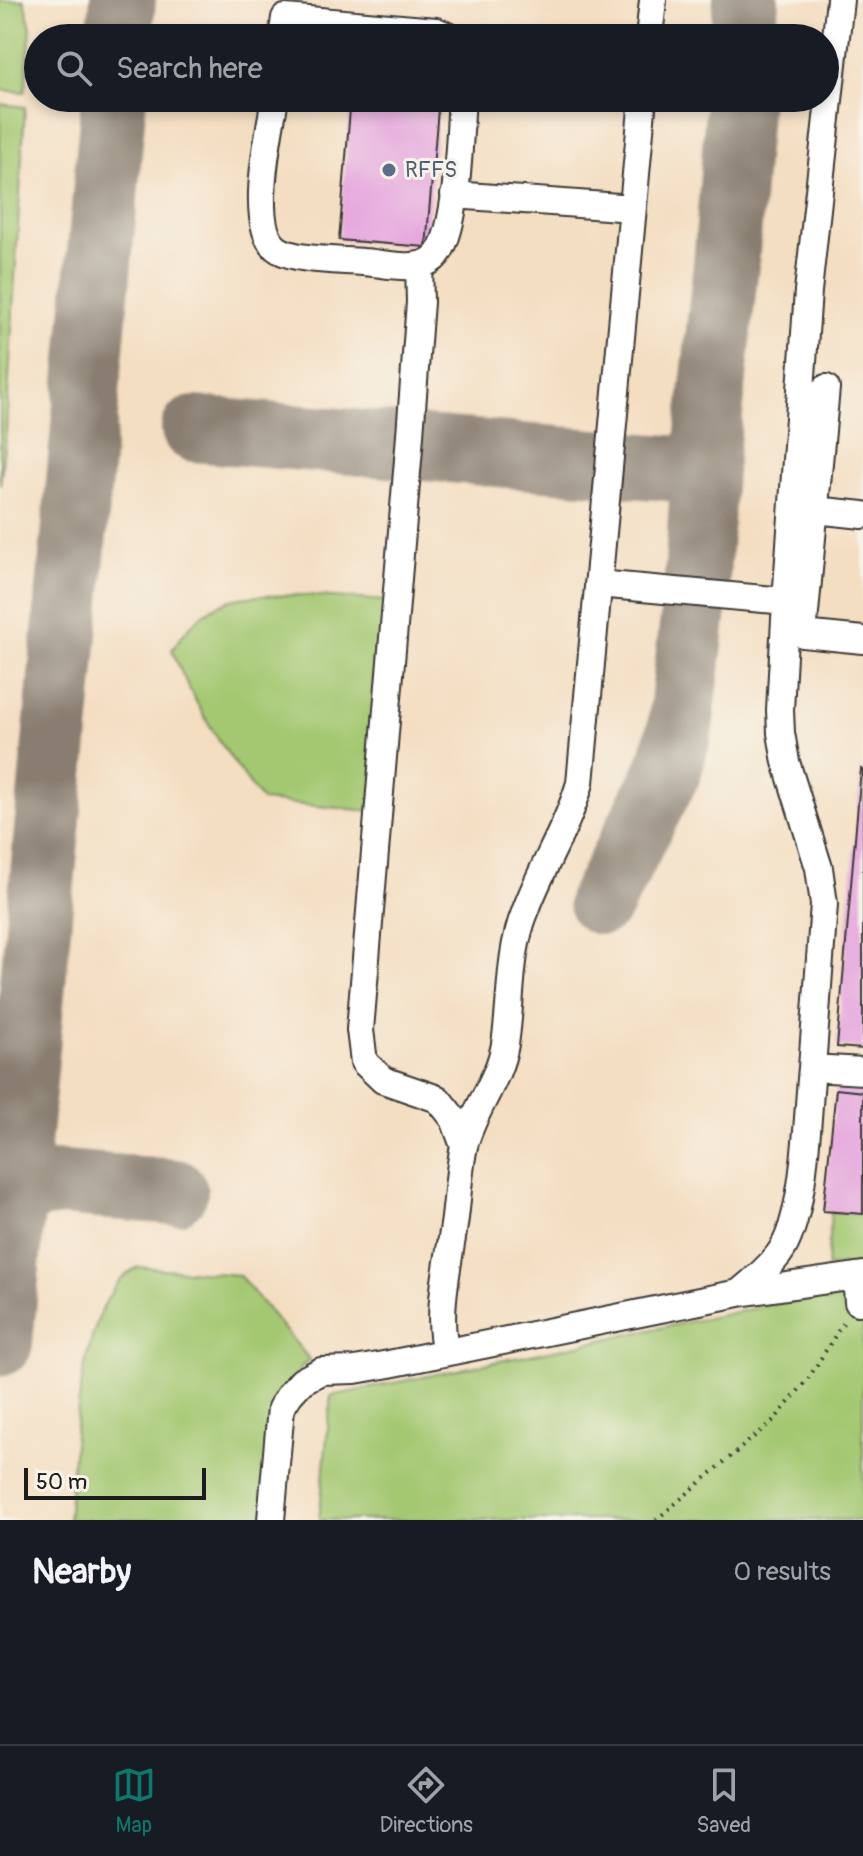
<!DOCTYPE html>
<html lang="en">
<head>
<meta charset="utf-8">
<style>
	body { margin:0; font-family:Pangolin,sans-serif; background:#242831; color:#f1f3f6 }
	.scale { position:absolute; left:24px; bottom:20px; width:182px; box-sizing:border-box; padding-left:8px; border:4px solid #1c1c1c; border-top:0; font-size:22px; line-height:28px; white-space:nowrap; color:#1c1c1c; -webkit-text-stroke:6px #f7f3e8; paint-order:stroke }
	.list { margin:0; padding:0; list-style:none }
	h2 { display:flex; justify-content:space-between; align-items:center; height:104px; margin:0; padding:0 32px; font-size:34px }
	h2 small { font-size:26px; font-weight:400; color:#9ea1a6 }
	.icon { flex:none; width:44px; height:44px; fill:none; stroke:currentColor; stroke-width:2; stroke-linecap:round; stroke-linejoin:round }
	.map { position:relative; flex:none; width:863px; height:1520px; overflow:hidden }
	.search { position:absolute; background:#171b24; box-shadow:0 4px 12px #0003; left:24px; right:24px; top:24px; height:88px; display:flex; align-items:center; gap:20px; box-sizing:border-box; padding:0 28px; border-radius:44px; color:#9ea1a6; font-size:30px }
	.sheet { height:224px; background:#171b24 }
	nav { display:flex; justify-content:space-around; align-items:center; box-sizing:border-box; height:112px; border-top:2px solid #363941; background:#171b24; font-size:22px; color:#9ea1a6 }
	nav a { display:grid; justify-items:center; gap:4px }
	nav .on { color:#0f766e }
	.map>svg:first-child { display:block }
	.green { fill:#a4c872; stroke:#607247; stroke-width:2 }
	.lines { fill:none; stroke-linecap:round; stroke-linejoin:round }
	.taxiway { stroke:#887d6f; stroke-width:66 }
	.building { fill:#e4a2dd }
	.minor-casing { stroke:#3c3935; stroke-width:30 }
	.path { stroke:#3c3935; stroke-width:4; stroke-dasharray:2 6; stroke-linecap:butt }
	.minor { stroke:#fff; stroke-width:26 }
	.service-dot { fill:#5c6f8a; stroke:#f7f3e8; stroke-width:3 }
	.labels { text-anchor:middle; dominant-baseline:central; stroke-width:6; stroke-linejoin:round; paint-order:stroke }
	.service-label { font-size:22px; fill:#4e5e75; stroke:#f7f3e8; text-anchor:start }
</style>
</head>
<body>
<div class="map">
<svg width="863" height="1520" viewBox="0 0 863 1520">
	<rect width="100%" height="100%" fill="#f7f3e8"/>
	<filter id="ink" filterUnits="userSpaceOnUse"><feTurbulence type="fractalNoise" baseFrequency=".0125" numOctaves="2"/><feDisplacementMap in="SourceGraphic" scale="16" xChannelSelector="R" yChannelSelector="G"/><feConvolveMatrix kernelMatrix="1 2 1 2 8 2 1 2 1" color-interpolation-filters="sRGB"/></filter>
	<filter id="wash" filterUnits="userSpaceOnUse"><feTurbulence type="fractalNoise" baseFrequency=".006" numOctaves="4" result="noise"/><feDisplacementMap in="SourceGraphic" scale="32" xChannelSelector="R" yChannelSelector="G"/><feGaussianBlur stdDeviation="1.8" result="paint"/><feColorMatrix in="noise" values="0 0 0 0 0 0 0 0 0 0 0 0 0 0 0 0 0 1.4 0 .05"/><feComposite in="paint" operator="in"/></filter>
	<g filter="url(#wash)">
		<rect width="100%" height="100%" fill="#f4dec2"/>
		<path class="green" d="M0 0H24L31 28 25 92 0 90Z
			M0 104 25 107 6 431 0 485Z
			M305 595 386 601 370 811 262 801C226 753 194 707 172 650 210 591 243 596 305 595Z
			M831 1212 863 1214V1263L827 1267Z
			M138 1267 239 1275 310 1360 300 1368 262 1520H68C74 1457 76 1297 138 1267Z
			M844 1292 863 1302V1520H319L331 1396 814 1296Z"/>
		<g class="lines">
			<path class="taxiway" d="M119 38 123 0
				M743 38 746 0
				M194 429 704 471
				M601 902 669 770 680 728 696 593 704 471 726 264 739 98
				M0 1206 37 1186 62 1183 175 1192
				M0 1343 114 98"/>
		</g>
		<g id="blocks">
			<path class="building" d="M351 98H439L426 247 339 240Z
				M861 769 863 770V1049L837 1047Z
				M836 1089 863 1092V1214L823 1211Z"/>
		</g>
	</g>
	<g filter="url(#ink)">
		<use href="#blocks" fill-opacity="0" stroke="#3c3935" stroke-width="2"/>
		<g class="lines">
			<g class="minor-casing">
				<path id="minor" d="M282 38 285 18 436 31 452 38
					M649 38 653 0
					M275 98C270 131 246 230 279 250 298 261 340 260 363 262 382 263 418 273 434 258 459 236 459 132 462 98
					M454 195 633 208
					M419 265 420 302 409 448 360 1030 364 1062 383 1080 438 1099 454 1119 464 1146
					M826 388 803 634 863 640
					M815 510 863 515
					M598 584 786 601 780 710 781 733 786 762 819 868 824 904 812 1068
					M786 601 808 291 840 0
					M856 1276 858 1302
					M739 1293 863 1275
					M446 1351C435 1313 450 1258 455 1218 458 1194 459 1169 464 1146 473 1110 499 1081 505 1044 512 1000 508 955 525 912 541 868 567 828 580 783L643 98
					M271 1520 281 1408 290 1394 302 1381 321 1371 355 1370 389 1364 739 1293C753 1281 768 1269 779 1254 806 1219 807 1114 812 1068L863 1071"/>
			</g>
			<path class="path" d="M656 1520 775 1419 808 1379 845 1320"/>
			<use href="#minor" class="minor"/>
		</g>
	</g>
	<circle class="service-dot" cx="389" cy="170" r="8"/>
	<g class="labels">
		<g class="service-label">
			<text x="405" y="170">RFFS</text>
		</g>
	</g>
</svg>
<div class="scale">50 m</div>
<div class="search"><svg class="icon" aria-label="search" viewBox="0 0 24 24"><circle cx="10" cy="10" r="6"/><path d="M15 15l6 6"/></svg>Search here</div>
</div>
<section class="sheet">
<h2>Nearby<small>0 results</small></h2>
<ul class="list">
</ul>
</section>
<nav>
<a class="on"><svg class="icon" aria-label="map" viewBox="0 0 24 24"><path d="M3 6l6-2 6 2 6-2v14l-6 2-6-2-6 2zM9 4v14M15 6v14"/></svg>Map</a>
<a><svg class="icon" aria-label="directions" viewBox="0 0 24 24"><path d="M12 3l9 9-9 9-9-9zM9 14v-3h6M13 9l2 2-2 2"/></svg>Directions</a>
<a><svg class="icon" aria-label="saved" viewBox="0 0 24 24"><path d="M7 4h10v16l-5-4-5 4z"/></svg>Saved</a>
</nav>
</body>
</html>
